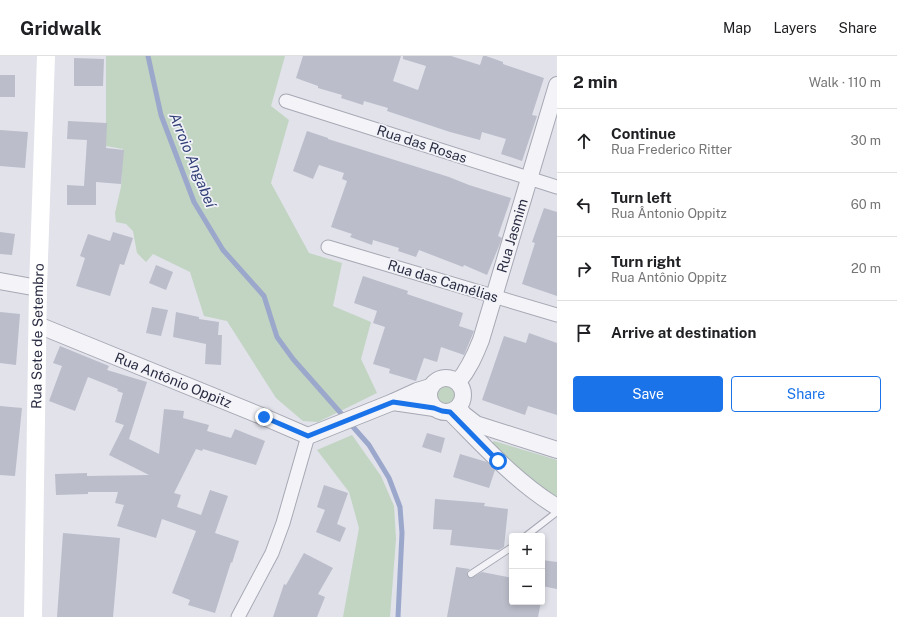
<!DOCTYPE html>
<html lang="en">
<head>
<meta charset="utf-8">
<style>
	body { margin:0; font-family:"Public Sans",sans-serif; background:#f6f6f6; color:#202124 }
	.controls { position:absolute; right:12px; bottom:12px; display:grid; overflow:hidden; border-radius:4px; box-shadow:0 2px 6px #0003 }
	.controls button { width:36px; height:36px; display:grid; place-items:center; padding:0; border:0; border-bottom:1px solid #e0e0e0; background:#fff; color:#202124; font:20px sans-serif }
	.stop { position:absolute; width:12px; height:12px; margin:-9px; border:3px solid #1a73e8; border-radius:50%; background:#fff }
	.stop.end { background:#1a73e8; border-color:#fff; box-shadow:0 1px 4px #0008 }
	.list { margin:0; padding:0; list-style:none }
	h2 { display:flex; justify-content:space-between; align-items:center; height:52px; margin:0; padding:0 16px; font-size:17px }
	h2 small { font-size:13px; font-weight:400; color:#757577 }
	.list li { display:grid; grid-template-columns:26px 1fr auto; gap:12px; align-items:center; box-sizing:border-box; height:64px; padding:0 16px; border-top:1px solid #e0e0e0 }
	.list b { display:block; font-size:15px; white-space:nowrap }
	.list p { margin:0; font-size:13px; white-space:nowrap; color:#757577 }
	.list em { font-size:13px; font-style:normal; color:#757577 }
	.actions { display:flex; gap:8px; padding:12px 16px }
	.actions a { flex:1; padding:9px 0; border:1px solid #1a73e8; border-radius:4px; text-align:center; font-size:14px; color:#1a73e8 }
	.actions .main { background:#1a73e8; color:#fff }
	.icon { flex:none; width:22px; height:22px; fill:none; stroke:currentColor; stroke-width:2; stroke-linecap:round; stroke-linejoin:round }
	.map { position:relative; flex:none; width:557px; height:561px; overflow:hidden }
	header { display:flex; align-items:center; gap:24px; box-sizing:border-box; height:56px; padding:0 20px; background:#fff; border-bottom:1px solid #e0e0e0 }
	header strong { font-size:19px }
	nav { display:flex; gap:22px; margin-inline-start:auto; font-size:14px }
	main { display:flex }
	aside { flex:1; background:#fff }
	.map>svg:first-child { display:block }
	.green { fill:#c2d4c2 }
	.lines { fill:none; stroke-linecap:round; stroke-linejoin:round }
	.stream { stroke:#9ba7cb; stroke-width:5 }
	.building { fill:#bbbdca }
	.service-casing { stroke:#a6a8b4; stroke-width:8 }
	.minor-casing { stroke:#a6a8b4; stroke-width:15 }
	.tertiary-casing { stroke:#a6a8b4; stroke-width:18 }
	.service { stroke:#f4f4f8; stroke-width:6 }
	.minor { stroke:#f4f4f8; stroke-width:13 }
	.tertiary { stroke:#f4f4f8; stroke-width:16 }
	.secondary { stroke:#fff; stroke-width:18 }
	.route { stroke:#1a73e8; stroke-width:5 }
	.labels { text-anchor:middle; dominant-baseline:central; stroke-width:3.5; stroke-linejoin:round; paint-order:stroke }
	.street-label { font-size:14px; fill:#292c42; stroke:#f1f2f7 }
	.water-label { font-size:15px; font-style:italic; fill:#324077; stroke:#f1f2f7 }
</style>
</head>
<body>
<header>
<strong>Gridwalk</strong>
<nav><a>Map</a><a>Layers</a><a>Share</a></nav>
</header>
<main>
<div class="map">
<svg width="557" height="561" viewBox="0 0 557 561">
	<rect width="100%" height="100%" fill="#e1e2ea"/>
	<path class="green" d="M106 0H285L271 50 289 64 271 127 309 197 342 207 333 250 371 266 361 303 377 337 318 366 303 365 276 342 227 265 204 260 190 216 153 198 146 206 137 197 133 175 126 168 116 166 115 157 121 131 123 93 106 90Z
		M437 339a9 9 0 1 1 18 0a9 9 0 1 1-18 0Z
		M352 379 381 420 394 450 396 483 390 561H343L359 472 349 436 317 394Z
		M494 385 557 404V441L541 431 492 389V387Z"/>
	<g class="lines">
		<path class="stream" d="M148 0 161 59 194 146 223 194 264 240 277 281 293 303 369 389 389 422 400 451 402 477 398 561"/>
	</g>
	<path class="building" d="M303 0H401L393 25 418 34 426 10 403 3V0H451L480 9 483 0H486L503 6V8L544 22 532 59 537 60 522 105 501 98 506 83 482 76 480 84 450 76 387 55 388 52 364 45 363 49 341 42 342 39 318 32V30L296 22Z
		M74 2 104 3 103 30H74Z
		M0 19H15V41H0Z
		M68 65 107 67 106 92 124 94 121 128 96 126V149H67V129L84 130 87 84 67 83Z
		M0 74 28 76 25 112 0 110Z
		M307 75 328 82V83L449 121 469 129 511 142 498 180 502 182 499 190 487 219 464 209 463 211 419 194 416 201 398 195 399 192 373 184 372 189 350 181 352 178 331 171 347 125 342 123 344 117 319 109 313 123 293 115Z
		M544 152 557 156V240L522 228 535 187 532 186Z
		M0 176 15 178 12 199 0 198Z
		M113 176 133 182 124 209 120 208 110 240 76 230 85 202 80 200 88 178 110 185Z
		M156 209 173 216 166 234 149 227Z
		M363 220 408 235 407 238 463 257 459 270 474 275 464 299 441 291 437 306 424 302 416 325 389 317 390 313 373 308 385 271 373 267 377 255 354 247Z
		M152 251 168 254 161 280 146 277Z
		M0 256 20 258 16 309 0 307Z
		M176 256 199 261V263L219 266 218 279H222L221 309 205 308 206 288 173 281Z
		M529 277 557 287V359L528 350 525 359 482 344 504 280 526 287Z
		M60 290 109 310 107 314 147 326 129 383 159 398 164 353 184 355 183 362 209 369 207 375 231 382 235 373 265 385 256 409 203 393 202 395 196 393 174 437 181 439 177 451 201 459 210 434 228 440 215 477 239 485 232 507 231 506 215 557 188 549 190 544 172 537 196 475 162 463 156 482 117 470 124 449 115 447 118 436H88V438L56 439 55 418 87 417V420L149 419 109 399 124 369 115 366 123 337 117 335 118 333 88 321 75 355 49 345 62 310 53 307Z
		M0 350 22 352 15 420 0 419Z
		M427 377 445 382 441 397 422 391Z
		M460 398 487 406 495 414 489 432 453 421Z
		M324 429 348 437 337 468 346 472 340 486 316 476 325 454 317 451Z
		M435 443 485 447 484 450 508 453 504 491 499 494 450 489 452 474 433 473Z
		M63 477 120 482 113 561H57Z
		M304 497 333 512 318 538 325 541 317 561H273L284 528 286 529Z
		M542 504 557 506V533L542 530Z
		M456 511 470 513 467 516V519L471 522 482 516 512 522V546H541L538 561H447Z"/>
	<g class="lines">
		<g class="service-casing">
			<path id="service" d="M526 480 557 456
				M471 518 512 491"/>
		</g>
		<g class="minor-casing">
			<path id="minor" d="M286 45 557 131
				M328 191 557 259
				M238 561 272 497 283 467 308 380"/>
		</g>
		<g class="tertiary-casing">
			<g id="tertiary">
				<path d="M0 225 38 232"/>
				<path id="s1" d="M38 269 264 361 308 380 393 346 417 335 430 331"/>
				<circle cx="446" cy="339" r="17"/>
				<path id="s2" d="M458 326C469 313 475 299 481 284L557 29"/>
				<path d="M393 346 434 352"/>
				<path d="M450 356C483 389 516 426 557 451"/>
				<path d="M462 356 463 358 476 368 557 394"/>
			</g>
		</g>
		<use href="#service" class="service"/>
		<use href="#minor" class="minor"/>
		<use href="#tertiary" class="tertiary"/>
		<path class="secondary" id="s3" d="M33 561 38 232 46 0"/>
	</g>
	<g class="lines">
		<path class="route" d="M264 361 308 380 393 346 434 352 442 355 450 356 498 405"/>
	</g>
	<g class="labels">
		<g class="street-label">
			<text transform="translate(422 88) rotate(18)">Rua das Rosas</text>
			<text stroke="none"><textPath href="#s2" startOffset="157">Rua Jasmim</textPath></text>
			<text transform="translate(443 225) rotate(17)">Rua das Camélias</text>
			<text stroke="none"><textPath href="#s3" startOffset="281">Rua Sete de Setembro</textPath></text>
			<text stroke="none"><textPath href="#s1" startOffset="146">Rua Antônio Oppitz</textPath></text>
		</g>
		<g class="water-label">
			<text transform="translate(193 104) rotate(68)">Arroio Angabeí</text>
		</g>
	</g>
</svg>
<div class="controls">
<button>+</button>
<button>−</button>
</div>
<div class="stop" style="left:498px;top:405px"></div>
<div class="stop end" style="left:264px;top:361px"></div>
</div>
<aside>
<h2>2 min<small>Walk · 110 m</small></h2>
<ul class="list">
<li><svg class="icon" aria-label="ahead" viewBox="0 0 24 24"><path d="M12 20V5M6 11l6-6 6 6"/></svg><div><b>Continue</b><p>Rua Frederico Ritter</p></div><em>30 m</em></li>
<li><svg class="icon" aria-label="left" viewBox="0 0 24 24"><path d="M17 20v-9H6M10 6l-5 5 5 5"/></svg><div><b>Turn left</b><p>Rua Ântonio Oppitz</p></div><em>60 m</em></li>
<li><svg class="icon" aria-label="right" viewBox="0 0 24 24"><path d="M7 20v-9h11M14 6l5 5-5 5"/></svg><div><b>Turn right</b><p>Rua Antônio Oppitz</p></div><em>20 m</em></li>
<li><svg class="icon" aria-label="arrive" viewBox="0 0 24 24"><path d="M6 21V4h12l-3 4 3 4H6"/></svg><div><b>Arrive at destination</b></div></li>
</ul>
<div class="actions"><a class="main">Save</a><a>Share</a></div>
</aside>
</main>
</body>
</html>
